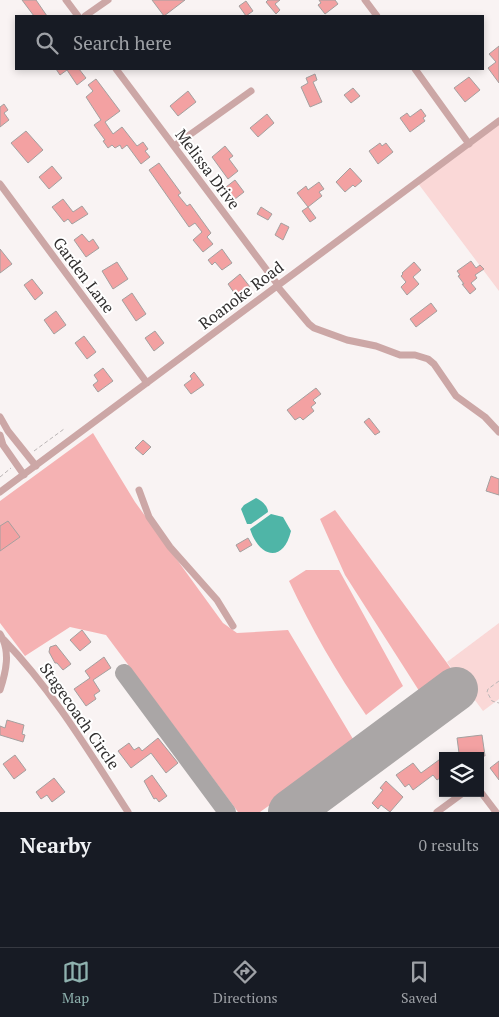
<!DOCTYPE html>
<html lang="en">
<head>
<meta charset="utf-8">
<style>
	body { margin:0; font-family:"PT Serif",serif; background:#242831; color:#f1f3f6 }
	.controls { position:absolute; right:15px; bottom:15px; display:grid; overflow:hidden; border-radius:0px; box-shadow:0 2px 8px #0003 }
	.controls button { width:45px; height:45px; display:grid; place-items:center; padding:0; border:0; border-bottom:1px solid #363941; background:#171b24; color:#f1f3f6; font:25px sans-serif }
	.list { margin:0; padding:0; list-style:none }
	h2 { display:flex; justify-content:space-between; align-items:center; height:65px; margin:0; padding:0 20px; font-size:21px }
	h2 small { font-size:16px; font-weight:400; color:#9ea1a6 }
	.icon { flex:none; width:28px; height:28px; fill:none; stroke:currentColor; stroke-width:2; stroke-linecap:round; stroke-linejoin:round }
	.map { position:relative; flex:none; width:499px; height:812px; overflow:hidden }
	.search { position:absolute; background:#171b24; box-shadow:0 2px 8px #0003; left:15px; right:15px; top:15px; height:55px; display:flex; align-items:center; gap:12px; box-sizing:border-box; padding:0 18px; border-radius:0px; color:#9ea1a6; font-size:19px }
	.sheet { height:135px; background:#171b24 }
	nav { display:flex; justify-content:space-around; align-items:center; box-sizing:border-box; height:70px; border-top:1px solid #363941; background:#171b24; font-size:14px; color:#9ea1a6 }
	nav a { display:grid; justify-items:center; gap:2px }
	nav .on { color:#8fb2af }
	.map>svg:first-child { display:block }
	.green { fill:#fad8d7 }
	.forest { fill:#f5b2b3 }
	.water { fill:#4fb5a7 }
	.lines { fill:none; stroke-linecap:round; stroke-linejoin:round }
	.taxiway { stroke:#aaa6a6; stroke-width:18 }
	.runway { stroke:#aaa6a6; stroke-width:44 }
	.building { fill:#f3a1a2; stroke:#a4a09f }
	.path { stroke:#bbb6b6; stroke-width:1; stroke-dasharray:4 2.5; stroke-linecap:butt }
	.minor { stroke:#cca7a6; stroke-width:7 }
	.labels { text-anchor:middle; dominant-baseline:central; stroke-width:4; stroke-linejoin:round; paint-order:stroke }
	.street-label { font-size:16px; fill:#302e2e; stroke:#fff }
</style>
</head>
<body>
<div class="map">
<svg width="499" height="812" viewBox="0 0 499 812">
	<rect width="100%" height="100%" fill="#f9f3f3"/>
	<path class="green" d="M499 121V291L417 182Z
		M499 623V699L483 711 447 662Z"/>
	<path class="forest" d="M93 433 135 502 223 623 237 633 288 630 356 744 260 812H238L106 635 70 627 25 656 0 623V501Z
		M335 510 455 674 423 697 345 575 320 519Z
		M306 570H339L403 686 366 715C337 673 311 628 289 581Z"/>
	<path class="water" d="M256 498C262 501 268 506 268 512L251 524H247L241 509 244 505Z
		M271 514 283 517 291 531C283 564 259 557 250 529Z"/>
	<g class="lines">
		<path class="taxiway" d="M124 673 227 812"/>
		<path class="runway" d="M290 812 456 689"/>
	</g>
	<path class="building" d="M22 0H36L47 16H34Z
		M152 0H185L164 16Z
		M268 0H280L275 4 280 10 276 14 266 2Z
		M319 0H335L338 4 325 14 318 5 321 3Z
		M246 1 253 11 246 16 239 6Z
		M499 46V83L488 68 496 62 489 54Z
		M56 69H79L86 78 77 85 67 70 60 75Z
		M315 74 317 80 313 82 322 102 310 107 301 87 308 83 306 78Z
		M469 77 480 90 465 102 454 88Z
		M96 79 120 111 105 122 113 134 122 127 137 146 143 142 148 149 145 151 150 157 141 164 127 145 122 149 120 145 115 148 112 145 108 148 103 141 105 140 94 125 101 120 86 97 93 91 88 85Z
		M353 88 360 96 351 103 344 95Z
		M188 91 196 102 178 116 170 106Z
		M4 104 8 110 4 113 9 120 0 127V107Z
		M421 109 426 116 423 118 425 121 410 132 400 118 407 113 410 117Z
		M267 114 274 123 258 137 250 128Z
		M26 131 43 150 28 163 11 143Z
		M380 143 382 146 386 143 393 152 378 164 369 151Z
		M225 146 233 156 229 159 238 171 228 179 212 157Z
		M159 163 181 193 178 195 187 206 190 204 211 233 207 237 213 244 203 252 193 240 202 232 195 223 189 227 149 170Z
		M52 166 62 178 49 189 39 177Z
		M350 168 362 181 355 187 353 185 345 192 336 182Z
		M235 180 244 192 235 199 226 187Z
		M319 182 324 189 319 192 322 196 308 207 297 193 306 186 308 190Z
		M63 199 73 212 82 206 88 214 72 224 68 219 64 222 52 207Z
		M261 207 272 214 268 220 257 214Z
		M308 207 316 218 310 222 302 211Z
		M281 223 289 227 283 240 275 235Z
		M82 234 89 242 93 239 99 248 86 257 74 240Z
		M0 249 12 264 0 273Z
		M222 249 232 263 222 270 215 262 212 265 208 260Z
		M471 261 476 268 480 265 484 269 475 275 477 278 471 283 476 289 470 294 462 284H464L458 276 460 275 457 271Z
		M117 262 128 279 113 289 102 271Z
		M414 262 421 270 413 277 419 284 407 295 401 287 406 282 401 276 403 274 402 273Z
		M240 274 250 287 237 297 228 284Z
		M32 279 43 293 35 300 24 285Z
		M132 293 146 314 136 321 122 300Z
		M431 303 437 311 416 327 410 319Z
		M56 311 66 325 54 334 44 320Z
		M155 331 164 343 154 351 145 338Z
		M84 336 96 352 87 359 75 343Z
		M103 368 113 381 98 392 93 385 98 381 94 375Z
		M194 372 204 385 191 394 184 385 192 379 190 376Z
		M316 388 321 394 313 400 316 403 311 407 314 411 303 420 300 417 295 420 287 410Z
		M369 418 380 432 375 435 364 422Z
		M143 440 151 447 143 455 135 448Z
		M491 476 499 479V495L486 491Z
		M8 521 20 537 0 551V526Z
		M248 538 252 545 240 552 236 545Z
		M82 630 91 642 80 651 70 640Z
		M56 645 71 664 63 670 57 663H55L49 652 50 647Z
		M104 657 111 668 93 680 100 691 94 695 96 699 86 706 74 689 90 678 85 671Z
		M7 720 24 725 22 734 25 735 23 742 0 735V726L5 728Z
		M482 735 485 756H463V753H459L457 738Z
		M158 738 178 763 166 773 151 753 131 768 118 751 129 743 134 750 139 747 142 751Z
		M15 755 26 770 14 779 3 764Z
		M443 757V776L437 780 433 775 413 790 409 784 405 787 396 775 413 763 421 773Z
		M499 761V780L490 768Z
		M152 775 167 796 159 802 156 798 154 799 144 781Z
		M54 778 65 792 52 802 47 795 41 799 36 792Z
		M386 781 403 797 390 812 381 805 378 809 372 803 383 790 380 788Z"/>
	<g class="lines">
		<path class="path" d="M34 451 64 429
			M0 477 11 468
			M499 681 488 689 487 692 492 701 499 703"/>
		<path class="minor" d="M66 0 78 16
			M365 0 377 16
			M85 16 108 0
			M116 69 278 285
			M415 69 469 144
			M174 146 251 91
			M0 184 147 383
			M277 286 309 324 314 328 347 340 376 346 400 355H415L428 359 434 364 456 396 485 417 499 432
			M0 417 8 431 36 466
			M0 435 3 445 24 475
			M139 490 149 517 170 547 217 600 233 626
			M0 492 499 121
			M0 634C11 651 6 672 0 690
			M4 640C53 691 90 753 128 812
			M480 791 496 812
			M437 812 463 793"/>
	</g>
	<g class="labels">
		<g class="street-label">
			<text transform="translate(208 169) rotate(53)">Melissa Drive</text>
			<text transform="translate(84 275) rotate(53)">Garden Lane</text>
			<text transform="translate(241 295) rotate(-37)">Roanoke Road</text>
			<text transform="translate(80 716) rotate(55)">Stagecoach Circle</text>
		</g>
	</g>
</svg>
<div class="controls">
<button><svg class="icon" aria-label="layers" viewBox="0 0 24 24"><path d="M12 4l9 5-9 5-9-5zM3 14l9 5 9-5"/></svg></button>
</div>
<div class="search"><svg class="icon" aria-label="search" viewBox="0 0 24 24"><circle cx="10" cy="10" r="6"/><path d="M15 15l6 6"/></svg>Search here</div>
</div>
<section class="sheet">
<h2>Nearby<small>0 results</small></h2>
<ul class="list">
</ul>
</section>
<nav>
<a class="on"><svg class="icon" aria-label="map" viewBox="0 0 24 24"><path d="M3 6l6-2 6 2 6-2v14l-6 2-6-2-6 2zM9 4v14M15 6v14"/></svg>Map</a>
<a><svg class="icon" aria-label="directions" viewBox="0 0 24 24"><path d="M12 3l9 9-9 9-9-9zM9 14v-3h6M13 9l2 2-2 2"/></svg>Directions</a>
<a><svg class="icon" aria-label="saved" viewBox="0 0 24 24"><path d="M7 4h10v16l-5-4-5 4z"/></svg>Saved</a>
</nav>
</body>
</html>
